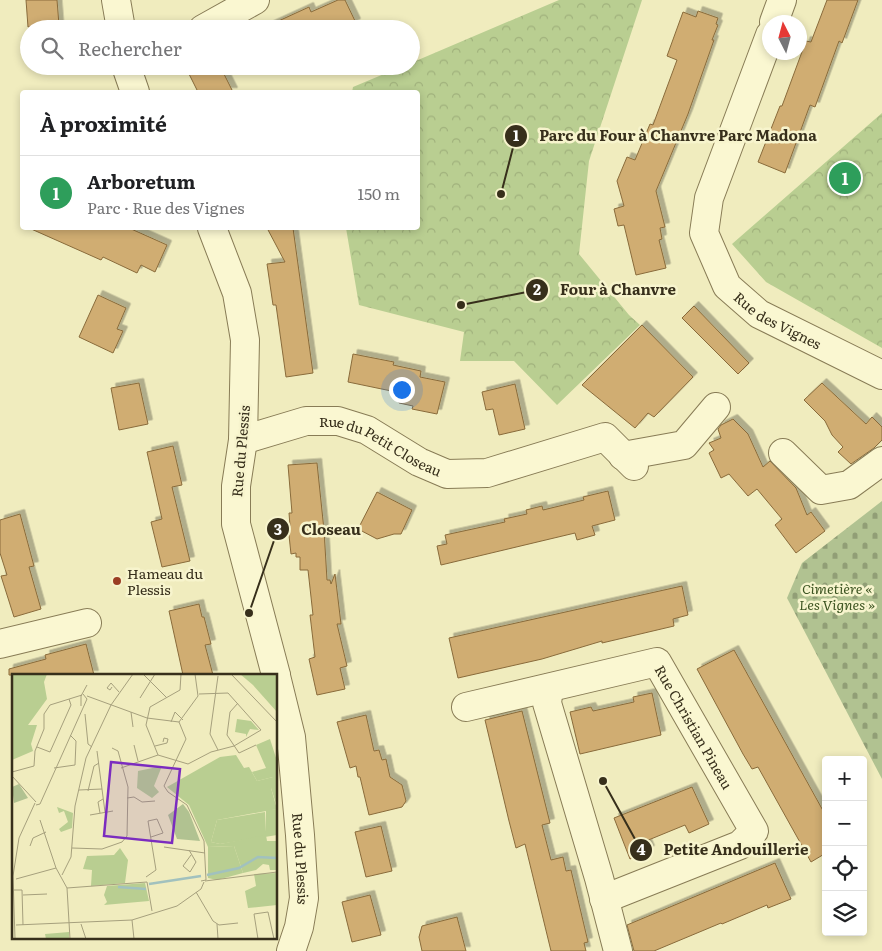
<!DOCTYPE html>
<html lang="fr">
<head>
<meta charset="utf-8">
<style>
	body { margin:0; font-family:Literata,serif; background:#f6f6f6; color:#202124 }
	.controls { position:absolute; right:15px; bottom:15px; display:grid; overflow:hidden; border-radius:5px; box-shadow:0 2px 8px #0003 }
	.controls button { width:45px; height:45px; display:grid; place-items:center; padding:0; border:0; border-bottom:1px solid #e0e0e0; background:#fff; color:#202124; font:25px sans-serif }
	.compass { position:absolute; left:762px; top:15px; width:45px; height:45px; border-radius:50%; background:#fff; box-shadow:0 2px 8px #0003; rotate:354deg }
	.you { position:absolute; left:401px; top:389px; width:18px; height:18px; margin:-12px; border:4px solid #fff; border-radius:50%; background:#1a73e8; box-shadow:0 0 0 8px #1a73e833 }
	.badge { display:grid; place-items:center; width:32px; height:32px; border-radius:50%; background:#1a73e8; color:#fff; font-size:16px; font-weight:700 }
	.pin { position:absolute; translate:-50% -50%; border:2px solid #fff; box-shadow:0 1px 5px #0006 }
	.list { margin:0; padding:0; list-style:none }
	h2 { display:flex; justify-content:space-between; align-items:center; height:65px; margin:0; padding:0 20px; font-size:21px }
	h2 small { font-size:16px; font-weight:400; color:#757577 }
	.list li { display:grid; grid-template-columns:32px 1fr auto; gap:15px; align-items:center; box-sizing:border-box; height:75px; padding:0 20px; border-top:1px solid #e0e0e0 }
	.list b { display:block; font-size:19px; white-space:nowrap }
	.list p { margin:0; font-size:16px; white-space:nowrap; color:#757577 }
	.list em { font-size:16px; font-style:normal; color:#757577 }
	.icon { flex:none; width:28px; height:28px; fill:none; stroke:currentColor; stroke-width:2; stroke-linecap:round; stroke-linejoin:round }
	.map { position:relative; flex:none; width:882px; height:951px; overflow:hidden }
	.search { position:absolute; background:#fff; box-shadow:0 2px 8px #0003; left:20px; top:20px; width:400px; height:55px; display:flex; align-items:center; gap:12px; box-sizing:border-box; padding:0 18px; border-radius:28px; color:#757577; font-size:19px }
	.panel { position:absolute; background:#fff; box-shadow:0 2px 8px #0003; left:20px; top:90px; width:400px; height:140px; border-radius:5px }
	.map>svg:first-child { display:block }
	.cemetery { fill:url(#cemetery-stones) }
	.park { fill:url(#park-crowns) }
	.building { fill:#d0ad72; stroke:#896b3b; filter:url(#shadow) }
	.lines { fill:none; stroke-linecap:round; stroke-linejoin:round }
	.minor-casing { stroke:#887c56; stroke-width:30 }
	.minor { stroke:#faf7d1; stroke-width:28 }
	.poi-dot { fill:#9a3d23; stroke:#f7f4cd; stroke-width:2 }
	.labels { text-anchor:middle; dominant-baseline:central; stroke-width:5; stroke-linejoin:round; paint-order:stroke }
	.street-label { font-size:14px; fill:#372f1b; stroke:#f7f4cd }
	.poi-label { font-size:14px; fill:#372f1b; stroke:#f7f4cd; text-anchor:start }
	.park-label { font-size:14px; font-style:italic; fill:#3c5421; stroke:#f7f4cd }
	.inset-river { fill:none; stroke:#a1c1be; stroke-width:2.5 }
	.inset-road { fill:none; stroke:#a6a07d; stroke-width:1 }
	.view { fill:#7b2cbf; fill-opacity:0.15; stroke:#7b2cbf; stroke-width:2.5 }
	.inset-edge { fill:none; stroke:#372f1b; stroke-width:2.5 }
	.leader { fill:none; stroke:#372f1b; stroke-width:2 }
	.callout-dot { fill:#372f1b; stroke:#f7f4cd; stroke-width:2 }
	.mark-label { font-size:15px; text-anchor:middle; font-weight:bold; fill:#fff }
	.callout-label { font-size:15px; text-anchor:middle; font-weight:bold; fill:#372f1b; stroke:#f7f4cd; stroke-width:5; stroke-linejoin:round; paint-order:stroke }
</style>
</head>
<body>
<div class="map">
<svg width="882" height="951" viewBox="0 0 882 951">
	<defs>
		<pattern id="cemetery-stones" width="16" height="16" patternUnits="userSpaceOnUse" patternTransform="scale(1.25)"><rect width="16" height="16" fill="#b1c291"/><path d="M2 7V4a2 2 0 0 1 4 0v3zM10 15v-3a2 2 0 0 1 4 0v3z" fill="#919e76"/></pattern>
		<pattern id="park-crowns" width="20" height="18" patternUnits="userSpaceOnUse" patternTransform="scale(1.25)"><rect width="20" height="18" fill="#b9ce91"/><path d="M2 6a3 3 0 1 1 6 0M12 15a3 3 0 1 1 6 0" fill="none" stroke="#a0b17c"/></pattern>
		<filter id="shadow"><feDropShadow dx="4.5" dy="-4.5" stdDeviation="0" flood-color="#0004"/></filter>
	</defs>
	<rect width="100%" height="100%" fill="#f0ecbe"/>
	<path class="cemetery" d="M882 501V779L787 598 802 563Z"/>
	<path class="park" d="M559 0H642L589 161 579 254 629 315 640 325 557 405 514 361H460L464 332 359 305 346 228H418V92H352L353 87 403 66H411V63Z
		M882 113V348L766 282 732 244Z"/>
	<path class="building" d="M26 0H57L59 25 28 27Z
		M338 0H345L356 23 343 29H261L309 7 311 12Z
		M827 0H858L842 43 839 41 815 107 810 105 785 173 758 162 780 106H782L806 41 811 42Z
		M698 11 718 18 716 24 718 25 712 40H714L688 114 656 191 665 227 660 228 662 239 659 240 666 268 636 275 624 225 618 226 614 209 624 206 617 181 627 157 635 160 650 124 653 125 677 60 667 56 683 12 696 17Z
		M185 66H220L233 92H198Z
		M29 228H129L167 245 155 272 141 265 137 273 103 257 101 260Z
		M267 228H293L313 373 286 377 276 305H273L267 264 285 262Z
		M98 295 126 308 117 329 123 331 113 353 79 337Z
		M694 306 749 363 738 374 682 318Z
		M642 325 693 377 654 417 648 413 635 428 582 385Z
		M353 354 394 362 393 365 421 371 420 377 445 382 437 414 412 409 413 406 399 403 401 393 348 382Z
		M139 383 148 424 119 430 111 388Z
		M822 383 866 424 872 417 882 427V440L874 448 851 464 838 452 843 447 832 435 825 421 804 400Z
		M515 384 525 429 499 435 493 409 486 410 482 392Z
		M733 419 748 434 763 467 770 461 796 488 807 515 811 512 825 531 796 553 775 525 782 519 757 489 748 496 729 474 721 478 709 453 714 450 709 443 721 438 718 429 721 425Z
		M173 446 182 485 172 487 190 561 162 567 151 522 162 519 147 452Z
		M317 463 324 530 327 580H330L331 584 335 574 341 624H337L347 666 340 668 345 689 317 695 309 659 315 657 310 615H313L308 570H300V557H296V553L291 554 288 526H290L289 513H292L288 465Z
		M608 491 615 520 592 526 595 535 577 540 575 533 441 565 437 546 447 544 445 535 505 522 504 519 527 514 526 510 542 506 543 510 584 500 583 497Z
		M377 492 412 510 401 534H394L377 539 358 529Z
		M20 514 34 566 29 567 41 609 14 617 1 576 7 575 0 553V520Z
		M682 586 688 615 673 619 674 626 602 643V641L542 659 458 678 449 638Z
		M199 604 202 617H204L211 644 205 645 213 675H183L169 611Z
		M86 644 94 675H9V669L46 659 45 655Z
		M734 650 826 816V853L811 862 758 767 752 769 743 754 697 669Z
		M652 693 661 735 580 754 570 712 591 707 593 711 634 702 633 697Z
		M522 711 550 823 542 825 551 860 563 857 566 871 571 870 588 942 584 943 586 951H551L525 844 516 848 509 821 485 720Z
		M366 715 374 751 379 750 382 760 386 759 390 777 402 785 406 801 402 807 369 815 360 777H358L356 766 350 768 337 722Z
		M692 787 709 824 689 833 685 825 646 841 650 850 630 859 614 818Z
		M381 826 392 871 366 877 355 832Z
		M775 863 791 899 768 908 767 905 722 924 721 923 654 951H634L627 925Z
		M370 895 381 935 352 942 342 902Z
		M457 917 466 951H422L419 937 422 926Z"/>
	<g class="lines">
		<g class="minor-casing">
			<g id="minor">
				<path d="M116 0 121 29"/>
				<path d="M774 22 782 0"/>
				<path d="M203 29 255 0"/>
				<path id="s1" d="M770 35 709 198 704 233 727 286 759 314 882 375"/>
				<path d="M126 66 135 92"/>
				<path d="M212 228 237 293 245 340 243 440 236 486V524L276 675"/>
				<path id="s2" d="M243 440 306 421H338L367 430 419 462 447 474 487 473 605 437 634 466"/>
				<path d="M783 453 821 490 849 485 882 461"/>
				<path d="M623 456 684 445 716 407"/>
				<path d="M0 644 87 623"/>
				<path id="s3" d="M276 676 291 737 300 835 304 898 299 927 291 951"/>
				<path d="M549 688 547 703 599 878 618 951"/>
				<path id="s4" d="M466 707 657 662 754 831 740 845 604 899"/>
			</g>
		</g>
		<use href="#minor" class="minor"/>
	</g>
	<circle class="poi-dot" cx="117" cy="581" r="5"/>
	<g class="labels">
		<g class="street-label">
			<text stroke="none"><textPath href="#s1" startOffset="329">Rue des Vignes</textPath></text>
			<text stroke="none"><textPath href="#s2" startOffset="146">Rue du Petit Closeau</textPath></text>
			<text transform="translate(240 451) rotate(-85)">Rue du Plessis</text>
			<text stroke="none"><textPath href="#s4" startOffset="271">Rue Christian Pineau</textPath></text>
			<text stroke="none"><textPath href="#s3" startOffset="185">Rue du Plessis</textPath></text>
		</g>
		<g class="poi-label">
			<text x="127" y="573">Hameau du<tspan x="127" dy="16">Plessis</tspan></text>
		</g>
		<g class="park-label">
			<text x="837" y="588">Cimetière «<tspan x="837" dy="16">Les Vignes »</tspan></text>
		</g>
	</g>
	<g transform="translate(12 674)">
		<rect width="265" height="265" fill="#f0ecbe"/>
		<path d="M0 0H35L32 8 35 25 16 51H25L19 70 21 77 0 86ZM228 0H265V38L241 11ZM258 65 265 87V133L259 114 261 103 245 107 240 98 254 94 244 71ZM45 133 61 139 60 154 49 158 47 155 56 148 52 137 47 139ZM265 135V161L208 170 199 168 205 146 253 138 254 158V136ZM222 172 231 199 205 206 196 204V173Z" fill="#b9ce91"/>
		<path d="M7 110 16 124 2 129 0 113ZM171 130 177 138 188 167 165 165 156 141Z" fill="#b1c291"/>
		<path d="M225 45 239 47 247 56 238 55 234 63V60L223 58ZM224 81 232 94 237 93 245 107 261 103 265 111 259 114 265 135 205 146 199 168 208 170 254 161 255 167H265V196H258L257 191 251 190 244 196 231 199 222 172 196 173 177 131 155 113 208 83ZM150 92 142 112 147 118 140 124 125 114 126 97ZM133 209 137 227 92 231 95 228 92 221 95 212ZM57 258V265H34L33 260Z" fill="#b9ce91"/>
		<path d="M108 174 116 186 113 209 79 212 80 196 71 195 75 182 102 181ZM265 199V231L236 234 233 217 244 212 242 200Z" fill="#b9ce91"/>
		<path class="inset-river" d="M195 201 227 194 246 183 265 184M137 210 189 202M106 213 134 215"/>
		<path class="inset-road" d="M131 0 155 24M219 0 265 48M206 2 198 60 206 76M100 13 98 16 95 14 99 9 107 18M75 22 135 44 167 48 186 22 183 0M128 24 143 0M226 29 218 38 215 61 227 79 244 71M69 32V22L75 11M119 38 121 53M73 40 76 70 80 73M159 48 163 38 171 46M167 48 174 65 152 112 156 118 175 131 192 167 194 206 189 207M122 71 126 87M143 72 155 69 156 65 152 64 151 68M25 73 38 78 59 31 57 25M85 77 93 138M146 81 134 51 138 33 168 16 169 0M42 94 63 91 64 67 58 61M109 94 146 81 176 90 199 78 222 72 249 56 216 19 187 20M0 98 22 92 23 77 32 55V40L38 31 70 21M0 102 24 128M67 116 90 115M76 117 82 92 87 89M115 124 122 123 130 128 143 127M24 131 28 130 75 25 71 20M88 139 86 128 91 125M78 141 101 137M28 146 44 194 55 214 58 265M18 172 21 164 34 158M152 173 193 179M60 174 90 175 110 168 115 162 116 113 106 77 100 74M177 176 184 188 178 198 171 192 179 181M50 201 59 183 63 132 74 84 99 31 121 0M1 202 7 164 23 129M1 202 3 265M134 203 144 196 136 147 145 145 151 159 139 163M4 205 44 194M193 207 265 198M55 214 135 208 140 237M2 216H10L11 251M184 218 201 247 207 251 226 249M11 221 35 220M120 246 122 265M69 250 74 265M205 250 206 265M4 251 120 246 165 232 189 215 192 208M246 265 242 240 256 238 262 265"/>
		<path class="view" d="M99 88 168 95 160 169 92 162Z"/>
		<rect width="265" height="265" class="inset-edge"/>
	</g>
	<path class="leader" d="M501 194L516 136M461 305L537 290M249 613L278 529M603 781L641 850"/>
	<g class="callout-dot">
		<circle cx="501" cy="194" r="5"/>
		<circle cx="461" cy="305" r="5"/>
		<circle cx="249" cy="613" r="5"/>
		<circle cx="603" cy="781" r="5"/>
		<circle cx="516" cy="136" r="12"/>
		<circle cx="537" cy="290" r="12"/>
		<circle cx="278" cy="529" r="12"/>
		<circle cx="641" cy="850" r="12"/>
	</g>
	<g class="mark-label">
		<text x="516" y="141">1</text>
		<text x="537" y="295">2</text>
		<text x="278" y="535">3</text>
		<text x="641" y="855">4</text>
	</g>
	<g class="callout-label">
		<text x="678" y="141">Parc du Four à Chanvre Parc Madona</text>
		<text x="618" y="295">Four à Chanvre</text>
		<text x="331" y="535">Closeau</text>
		<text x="736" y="855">Petite Andouillerie</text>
	</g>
</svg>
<div class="controls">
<button>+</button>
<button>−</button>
<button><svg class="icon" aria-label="locate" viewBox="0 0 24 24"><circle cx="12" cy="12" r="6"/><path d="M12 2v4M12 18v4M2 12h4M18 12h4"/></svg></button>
<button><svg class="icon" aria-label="layers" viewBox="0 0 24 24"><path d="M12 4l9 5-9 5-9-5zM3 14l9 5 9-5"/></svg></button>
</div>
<svg class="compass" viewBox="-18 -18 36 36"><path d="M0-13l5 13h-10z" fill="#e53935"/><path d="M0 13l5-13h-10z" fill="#757577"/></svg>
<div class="you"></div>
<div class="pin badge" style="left:845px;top:178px;background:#2e9e5b">1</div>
<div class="search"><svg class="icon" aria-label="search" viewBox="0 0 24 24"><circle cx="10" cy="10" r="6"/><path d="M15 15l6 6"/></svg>Rechercher</div>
<section class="panel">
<h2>À proximité<small></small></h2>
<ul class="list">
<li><span class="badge" style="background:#2e9e5b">1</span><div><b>Arboretum</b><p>Parc · Rue des Vignes</p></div><em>150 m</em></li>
</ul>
</section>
</div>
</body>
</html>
